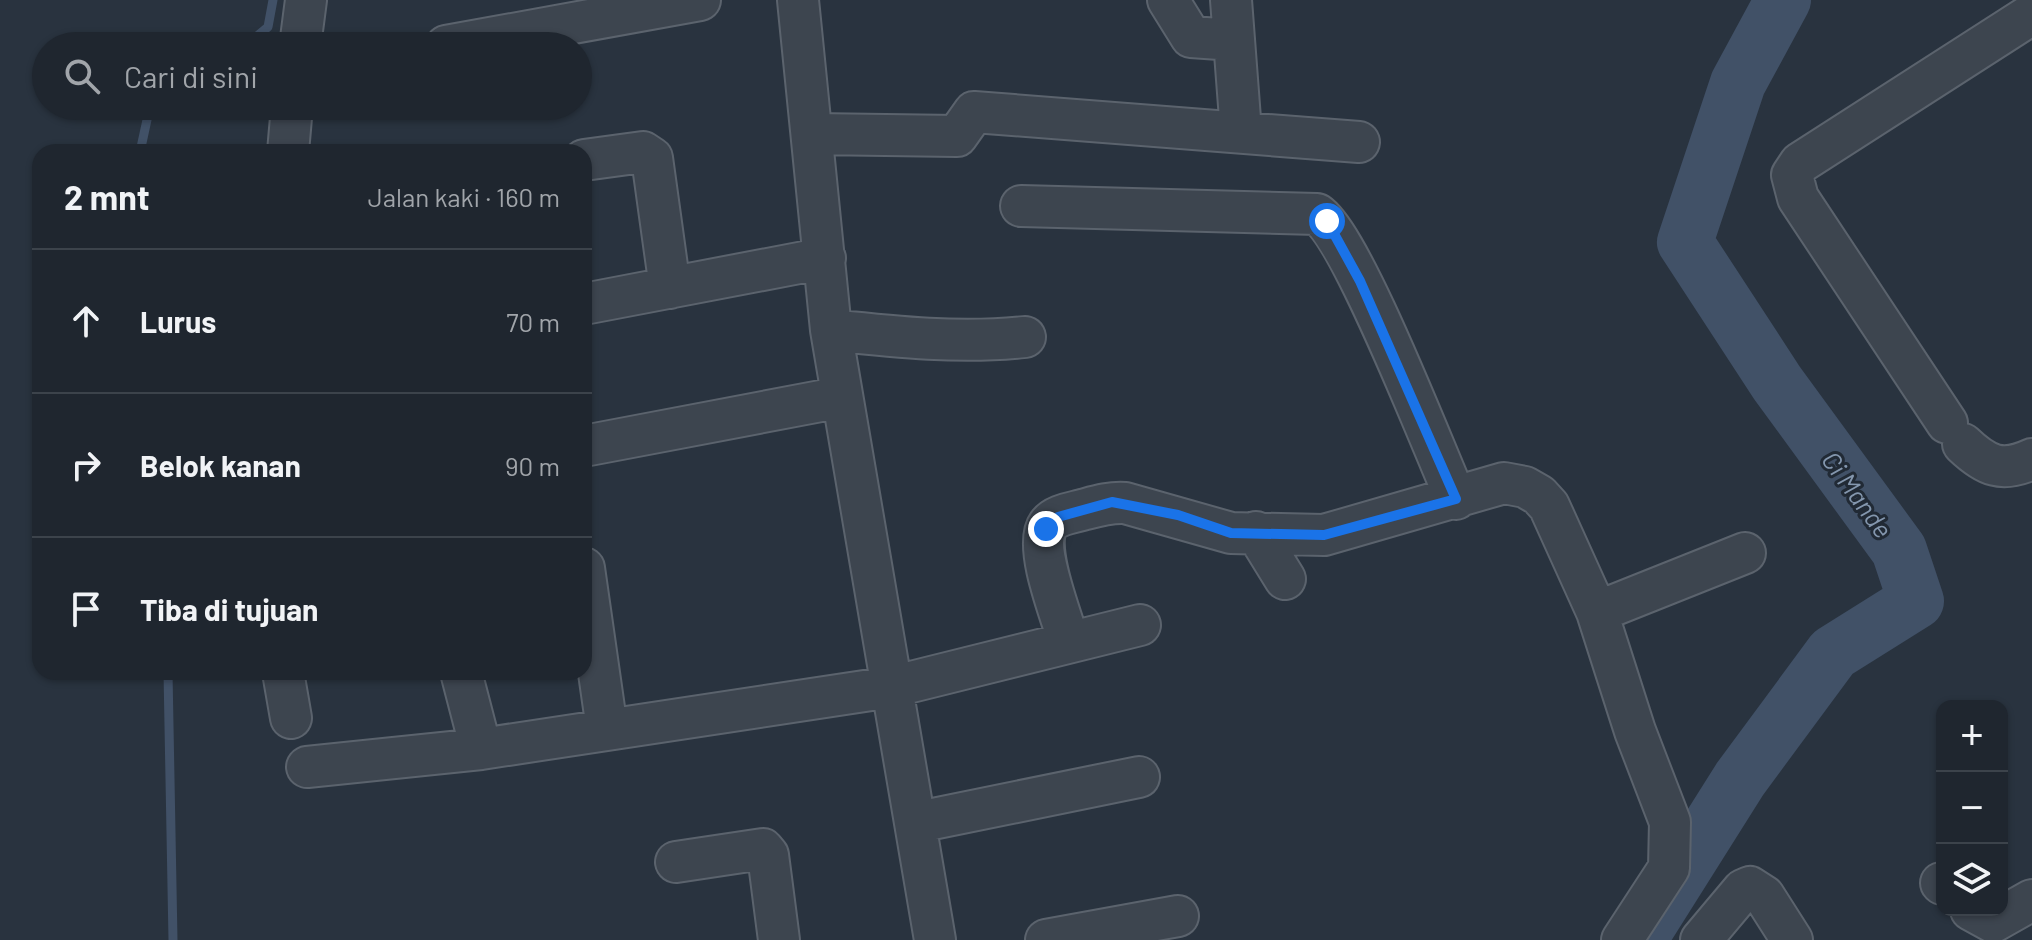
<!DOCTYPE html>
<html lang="id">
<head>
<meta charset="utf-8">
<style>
	body { margin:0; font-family:Barlow,sans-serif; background:#2c323b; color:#f1f3f6 }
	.controls { position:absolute; right:24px; bottom:24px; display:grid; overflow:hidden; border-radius:16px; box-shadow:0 2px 6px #0004 }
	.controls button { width:72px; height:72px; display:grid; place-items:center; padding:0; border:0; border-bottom:2px solid #3c434b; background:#1f262f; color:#f1f3f6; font:40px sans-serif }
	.stop { position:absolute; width:24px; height:24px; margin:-18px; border:6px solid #1a73e8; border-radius:50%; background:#fff }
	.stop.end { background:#1a73e8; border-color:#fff; box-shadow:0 2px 8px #0008 }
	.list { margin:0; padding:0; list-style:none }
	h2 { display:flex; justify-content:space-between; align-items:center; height:104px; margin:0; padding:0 32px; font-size:34px }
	h2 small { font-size:26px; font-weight:400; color:#a1a5aa }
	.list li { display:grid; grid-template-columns:52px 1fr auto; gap:24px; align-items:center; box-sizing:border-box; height:144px; padding:0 32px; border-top:2px solid #3c434b }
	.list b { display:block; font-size:30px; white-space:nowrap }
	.list em { font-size:26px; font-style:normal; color:#a1a5aa }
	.icon { flex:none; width:44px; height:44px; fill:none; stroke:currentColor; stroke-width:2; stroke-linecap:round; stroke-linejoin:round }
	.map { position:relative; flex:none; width:2032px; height:940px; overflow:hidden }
	.search { position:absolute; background:#1f262f; box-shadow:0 2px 6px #0004; left:32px; top:32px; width:560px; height:88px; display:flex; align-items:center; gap:20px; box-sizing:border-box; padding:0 28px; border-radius:44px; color:#a1a5aa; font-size:30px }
	.panel { position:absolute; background:#1f262f; box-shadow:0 2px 6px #0004; left:32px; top:144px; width:560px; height:536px; border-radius:24px }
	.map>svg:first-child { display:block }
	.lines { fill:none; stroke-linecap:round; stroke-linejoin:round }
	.stream { stroke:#415167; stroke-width:9 }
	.river { stroke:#415167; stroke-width:56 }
	.minor-casing { stroke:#5b636d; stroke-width:44 }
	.minor { stroke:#3d454f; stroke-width:40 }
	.route { stroke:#1a73e8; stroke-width:10 }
	.labels { text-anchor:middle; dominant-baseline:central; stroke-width:6; stroke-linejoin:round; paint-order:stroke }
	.water-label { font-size:26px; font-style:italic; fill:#8497ae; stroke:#212a35 }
</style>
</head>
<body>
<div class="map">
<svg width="2032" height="940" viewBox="0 0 2032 940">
	<rect width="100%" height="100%" fill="#29333f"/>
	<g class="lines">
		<path class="stream" d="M245 46 268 27 273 0
			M140 152 150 106
			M168 672 173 940"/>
		<path class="river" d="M1648 925 1740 779 1833 653 1916 601 1899 550 1777 383 1685 242 1738 83 1783 0"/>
		<g class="minor-casing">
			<path id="minor" d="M798 0 831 330 935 940
				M1168 0 1191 37 1234 40
				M1231 0 1241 132
				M300 46 306 0
				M446 46 700 0
				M814 134 957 136 974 112 1359 142
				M288 152 292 106
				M584 160 643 152 652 158 670 288
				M1021 206 1317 214C1352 237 1433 447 1456 499
				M584 304 825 258
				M831 330C896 337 960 344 1025 337
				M1947 423 1798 198 1792 175 1800 163 2032 14
				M1963 444C1986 466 2002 473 2032 459
				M584 446 842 397
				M1256 532 1285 579
				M584 568 607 729
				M1597 612 1745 553
				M1069 642C1062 618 1033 546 1048 525 1055 515 1071 513 1082 510 1097 506 1110 502 1125 503L1231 533 1324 535 1504 483 1525 487 1539 495 1549 506 1597 612 1635 731 1670 822 1669 868 1622 940
				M283 672 291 718
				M461 672 481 749
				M307 767 481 749 891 687 1140 625
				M918 822 1139 777
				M676 862 763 849 768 855 779 940
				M1941 883 1942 884
				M1971 910 1993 922 2032 900
				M1046 940 1178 916
				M1701 940 1743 890 1750 887 1764 896 1792 940"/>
		</g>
		<use href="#minor" class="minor"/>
	</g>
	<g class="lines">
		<path class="route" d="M1046 529 1058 517 1112 502 1178 515 1231 533 1324 535 1456 499 1360 281 1327 221"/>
	</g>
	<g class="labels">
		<g class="water-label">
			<text transform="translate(1858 494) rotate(54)">Ci Mande</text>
		</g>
	</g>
</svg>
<div class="controls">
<button>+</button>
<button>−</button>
<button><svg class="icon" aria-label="layers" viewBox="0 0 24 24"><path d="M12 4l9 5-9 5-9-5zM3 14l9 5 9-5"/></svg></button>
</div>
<div class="stop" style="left:1327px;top:221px"></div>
<div class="stop end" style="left:1046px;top:529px"></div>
<div class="search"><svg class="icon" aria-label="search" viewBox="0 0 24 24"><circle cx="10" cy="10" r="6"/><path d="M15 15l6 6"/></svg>Cari di sini</div>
<section class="panel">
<h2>2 mnt<small>Jalan kaki · 160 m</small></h2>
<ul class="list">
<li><svg class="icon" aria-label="ahead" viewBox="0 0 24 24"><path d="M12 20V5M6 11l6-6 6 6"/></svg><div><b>Lurus</b></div><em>70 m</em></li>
<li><svg class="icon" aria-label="right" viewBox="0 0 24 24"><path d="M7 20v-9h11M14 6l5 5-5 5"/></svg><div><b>Belok kanan</b></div><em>90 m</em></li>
<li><svg class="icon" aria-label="arrive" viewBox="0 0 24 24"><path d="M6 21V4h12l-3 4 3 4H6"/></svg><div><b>Tiba di tujuan</b></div></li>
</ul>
</section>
</div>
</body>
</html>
